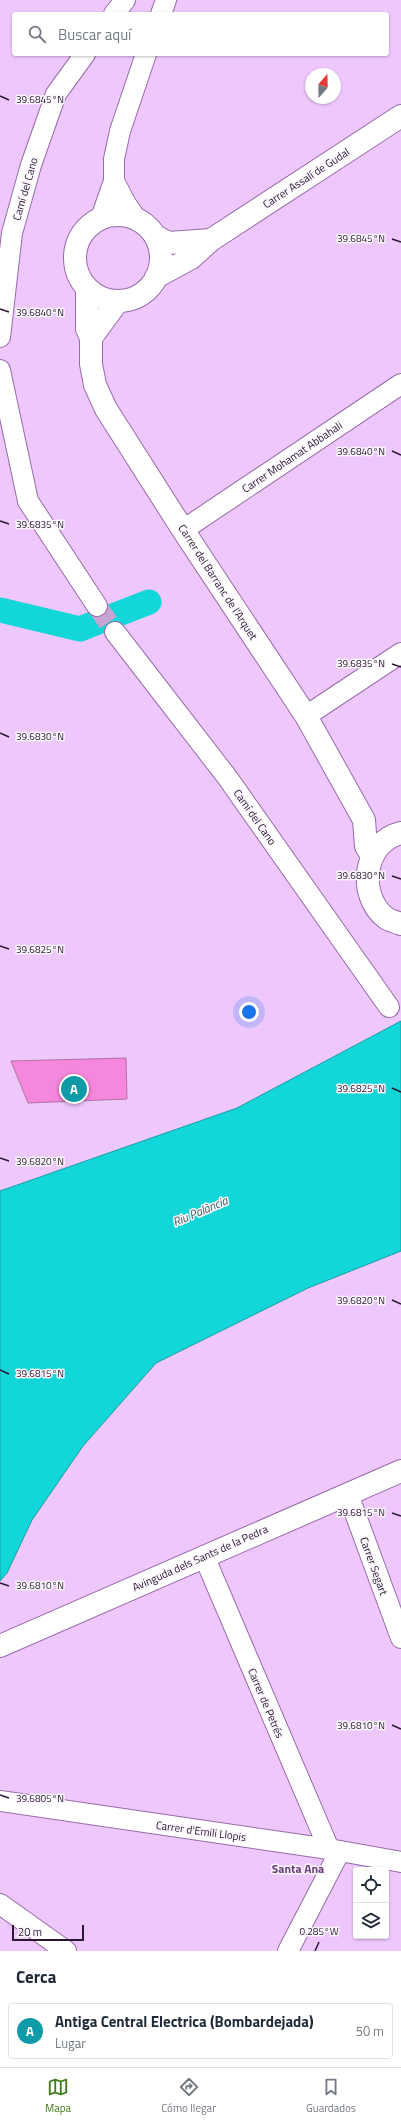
<!DOCTYPE html>
<html lang="es">
<head>
<meta charset="utf-8">
<style>
	body { margin:0; font-family:"Titillium Web",sans-serif; background:#f6f6f7; color:#1f2937 }
	.controls { position:absolute; right:12px; bottom:12px; display:grid; overflow:hidden; border-radius:4px; box-shadow:0 1px 3px #0004 }
	.controls button { width:36px; height:36px; display:grid; place-items:center; padding:0; border:0; border-bottom:1px solid #e0e1e3; background:#fff; color:#1f2937; font:20px sans-serif }
	.compass { position:absolute; left:305px; top:68px; width:36px; height:36px; border-radius:50%; background:#fff; box-shadow:0 1px 3px #0004; rotate:20deg }
	.scale { position:absolute; left:12px; bottom:10px; width:72px; box-sizing:border-box; padding-left:4px; border:2px solid #291730; border-top:0; font-size:11px; line-height:14px; white-space:nowrap; color:#291730; -webkit-text-stroke:3px #fbf7fd; paint-order:stroke }
	.you { position:absolute; left:249px; top:1012px; width:14px; height:14px; margin:-10px; border:3px solid #fff; border-radius:50%; background:#1a73e8; box-shadow:0 0 0 6px #1a73e833 }
	.badge { display:grid; place-items:center; width:26px; height:26px; border-radius:50%; background:#3f7b16; color:#fff; font-size:13px; font-weight:700 }
	.pin { position:absolute; translate:-50% -50%; border:2px solid #fff; box-shadow:0 1px 4px #0006 }
	.list { margin:0; padding:0; list-style:none }
	h2 { display:flex; justify-content:space-between; align-items:center; height:52px; margin:0; padding:0 16px; font-size:17px }
	h2 small { font-size:13px; font-weight:400; color:#747a83 }
	.list li { display:grid; grid-template-columns:26px 1fr auto; gap:12px; align-items:center; box-sizing:border-box; height:56px; margin:0 8px 8px; padding:0 8px; border:1px solid #e0e1e3; border-radius:4px }
	.list b { display:block; font-size:15px; white-space:nowrap }
	.list p { margin:0; font-size:13px; white-space:nowrap; color:#747a83 }
	.list em { font-size:13px; font-style:normal; color:#747a83 }
	.icon { flex:none; width:22px; height:22px; fill:none; stroke:currentColor; stroke-width:2; stroke-linecap:round; stroke-linejoin:round }
	.map { position:relative; flex:none; width:401px; height:1951px; overflow:hidden }
	.search { position:absolute; background:#fff; box-shadow:0 1px 3px #0004; left:12px; right:12px; top:12px; height:44px; display:flex; align-items:center; gap:10px; box-sizing:border-box; padding:0 14px; border-radius:4px; color:#747a83; font-size:15px }
	.sheet { height:116px; background:#fff }
	nav { display:flex; justify-content:space-around; align-items:center; box-sizing:border-box; height:56px; border-top:1px solid #e0e1e3; background:#fff; font-size:11px; color:#747a83 }
	nav a { display:grid; justify-items:center; gap:2px }
	nav .on { color:#3f7b16 }
	.map>svg:first-child { display:block }
	.water { fill:#12d6d8; stroke:#199da6 }
	.lines { fill:none; stroke-linecap:round; stroke-linejoin:round }
	.canal { stroke:#12d6d8; stroke-width:25 }
	.building { fill:#f587dc; stroke:#b271a2 }
	.minor-tunnel { stroke:#c7a4d4; stroke-width:20; stroke-dasharray:20 10; stroke-linecap:butt }
	.minor-casing { stroke:#976ba9; stroke-width:22 }
	.tertiary-casing { stroke:#976ba9; stroke-width:24 }
	.minor { stroke:#fff; stroke-width:20 }
	.tertiary { stroke:#fff; stroke-width:22 }
	.ticks { fill:none; stroke:#291730; stroke-width:1.5 }
	.labels { text-anchor:middle; dominant-baseline:central; stroke-width:3; stroke-linejoin:round; paint-order:stroke }
	.street-label { font-size:11px; fill:#291730; stroke:#fbf7fd }
	.water-label { font-size:12px; font-style:italic; fill:#3c5e5e; stroke:#fbf7fd }
	.neighbourhood-label { font-size:12px; font-weight:bold; fill:#683d78; stroke:#fbf7fd }
	.ticks-label { font-size:10px; text-anchor:middle; fill:#291730; stroke:#fbf7fd; stroke-width:3; stroke-linejoin:round; paint-order:stroke }
</style>
</head>
<body>
<div class="map">
<svg width="401" height="1951" viewBox="0 0 401 1951">
	<rect width="100%" height="100%" fill="#eec7fd"/>
	<path class="water" d="M401 1021V1251L308 1288 156 1363 83 1446 32 1520 7 1573 0 1581V1191L237 1108Z"/>
	<g class="lines">
		<path class="canal" d="M0 610 80 629 149 602"/>
	</g>
	<path class="building" d="M126 1058 127 1099 28 1103 11 1061Z"/>
	<g class="lines">
		<path class="minor-tunnel" d="M97 606 115 632"/>
		<g class="minor-casing">
			<path id="minor" d="M114 14 125 0
				M161 14 166 0
				M114 181 126 204 137 220
				M101 218 114 181V159L120 131 146 54
				M0 337 12 233 31 165 56 94 85 54
				M0 370 28 501 97 606
				M183 530 401 384
				M115 632 227 777 389 1007
				M306 716 401 653
				M348 1494 401 1638
				M204 1556 329 1849
				M0 1801 329 1849 401 1862
				M0 1904 66 1951
				M288 1951 340 1851"/>
		</g>
		<g class="tertiary-casing">
			<path id="tertiary" d="M75 258a43 43 0 1 1 86 0a43 43 0 1 1-86 0Z
				M155 236 168 243 211 240
				M156 277 191 258 211 240 401 116
				M87 289V329L91 338V364L95 385 106 409 183 530 306 716 364 820 366 846 372 856
				M91 338 118 301
				M401 833C363 842 357 896 386 918 390 921 397 922 401 924
				M0 1646 401 1471"/>
		</g>
		<use href="#minor" class="minor"/>
		<use href="#tertiary" class="tertiary"/>
	</g>
	<path class="ticks" d="M0 96 9 100M392 239 401 242M0 309 9 312M392 451 401 455M0 521 9 524M392 664 401 667M0 733 9 737M392 876 401 879M0 946 9 949M392 1088 401 1092M0 1158 9 1161M392 1300 401 1304M0 1370 9 1374M392 1513 401 1516M0 1583 9 1586M392 1725 401 1729M0 1795 9 1798M315 1951 319 1942"/>
	<g class="labels">
		<g class="street-label">
			<text transform="translate(306 178) rotate(-33)">Carrer Assalí de Gudal</text>
			<text transform="translate(25 189) rotate(-74)">Camí del Cano</text>
			<text transform="translate(292 457) rotate(-34)">Carrer Mohamat Abbahali</text>
			<text transform="translate(218 582) rotate(57)">Carrer del Barranc de l'Arquet</text>
			<text transform="translate(255 817) rotate(55)">Camí del Cano</text>
			<text transform="translate(200 1558) rotate(-24)">Avinguda dels Sants de la Pedra</text>
			<text transform="translate(374 1566) rotate(70)">Carrer Segart</text>
			<text transform="translate(266 1703) rotate(67)">Carrer de Petrés</text>
			<text transform="translate(201 1831) rotate(8)">Carrer d'Emili Llopis</text>
		</g>
		<g class="water-label">
			<text transform="translate(200 1211) rotate(-23)">Riu Palància</text>
		</g>
		<g class="neighbourhood-label">
			<text x="298" y="1868">Santa Ana</text>
		</g>
	</g>
	<g class="ticks-label">
		<text x="40" y="103">39.6845°N</text>
		<text x="361" y="242">39.6845°N</text>
		<text x="40" y="316">39.6840°N</text>
		<text x="361" y="455">39.6840°N</text>
		<text x="40" y="528">39.6835°N</text>
		<text x="361" y="667">39.6835°N</text>
		<text x="40" y="740">39.6830°N</text>
		<text x="361" y="879">39.6830°N</text>
		<text x="40" y="953">39.6825°N</text>
		<text x="361" y="1092">39.6825°N</text>
		<text x="40" y="1165">39.6820°N</text>
		<text x="361" y="1304">39.6820°N</text>
		<text x="40" y="1377">39.6815°N</text>
		<text x="361" y="1516">39.6815°N</text>
		<text x="40" y="1589">39.6810°N</text>
		<text x="361" y="1729">39.6810°N</text>
		<text x="40" y="1802">39.6805°N</text>
		<text x="319" y="1935">0.285°W</text>
	</g>
</svg>
<div class="controls">
<button><svg class="icon" aria-label="locate" viewBox="0 0 24 24"><circle cx="12" cy="12" r="6"/><path d="M12 2v4M12 18v4M2 12h4M18 12h4"/></svg></button>
<button><svg class="icon" aria-label="layers" viewBox="0 0 24 24"><path d="M12 4l9 5-9 5-9-5zM3 14l9 5 9-5"/></svg></button>
</div>
<svg class="compass" viewBox="-18 -18 36 36"><path d="M0-13l5 13h-10z" fill="#e53935"/><path d="M0 13l5-13h-10z" fill="#747a83"/></svg>
<div class="scale">20 m</div>
<div class="you"></div>
<div class="pin badge" style="left:74px;top:1089px;background:#0f9aa8">A</div>
<div class="search"><svg class="icon" aria-label="search" viewBox="0 0 24 24"><circle cx="10" cy="10" r="6"/><path d="M15 15l6 6"/></svg>Buscar aquí</div>
</div>
<section class="sheet">
<h2>Cerca<small></small></h2>
<ul class="list">
<li><span class="badge" style="background:#0f9aa8">A</span><div><b>Antiga Central Electrica (Bombardejada)</b><p>Lugar</p></div><em>50 m</em></li>
</ul>
</section>
<nav>
<a class="on"><svg class="icon" aria-label="map" viewBox="0 0 24 24"><path d="M3 6l6-2 6 2 6-2v14l-6 2-6-2-6 2zM9 4v14M15 6v14"/></svg>Mapa</a>
<a><svg class="icon" aria-label="directions" viewBox="0 0 24 24"><path d="M12 3l9 9-9 9-9-9zM9 14v-3h6M13 9l2 2-2 2"/></svg>Cómo llegar</a>
<a><svg class="icon" aria-label="saved" viewBox="0 0 24 24"><path d="M7 4h10v16l-5-4-5 4z"/></svg>Guardados</a>
</nav>
</body>
</html>
